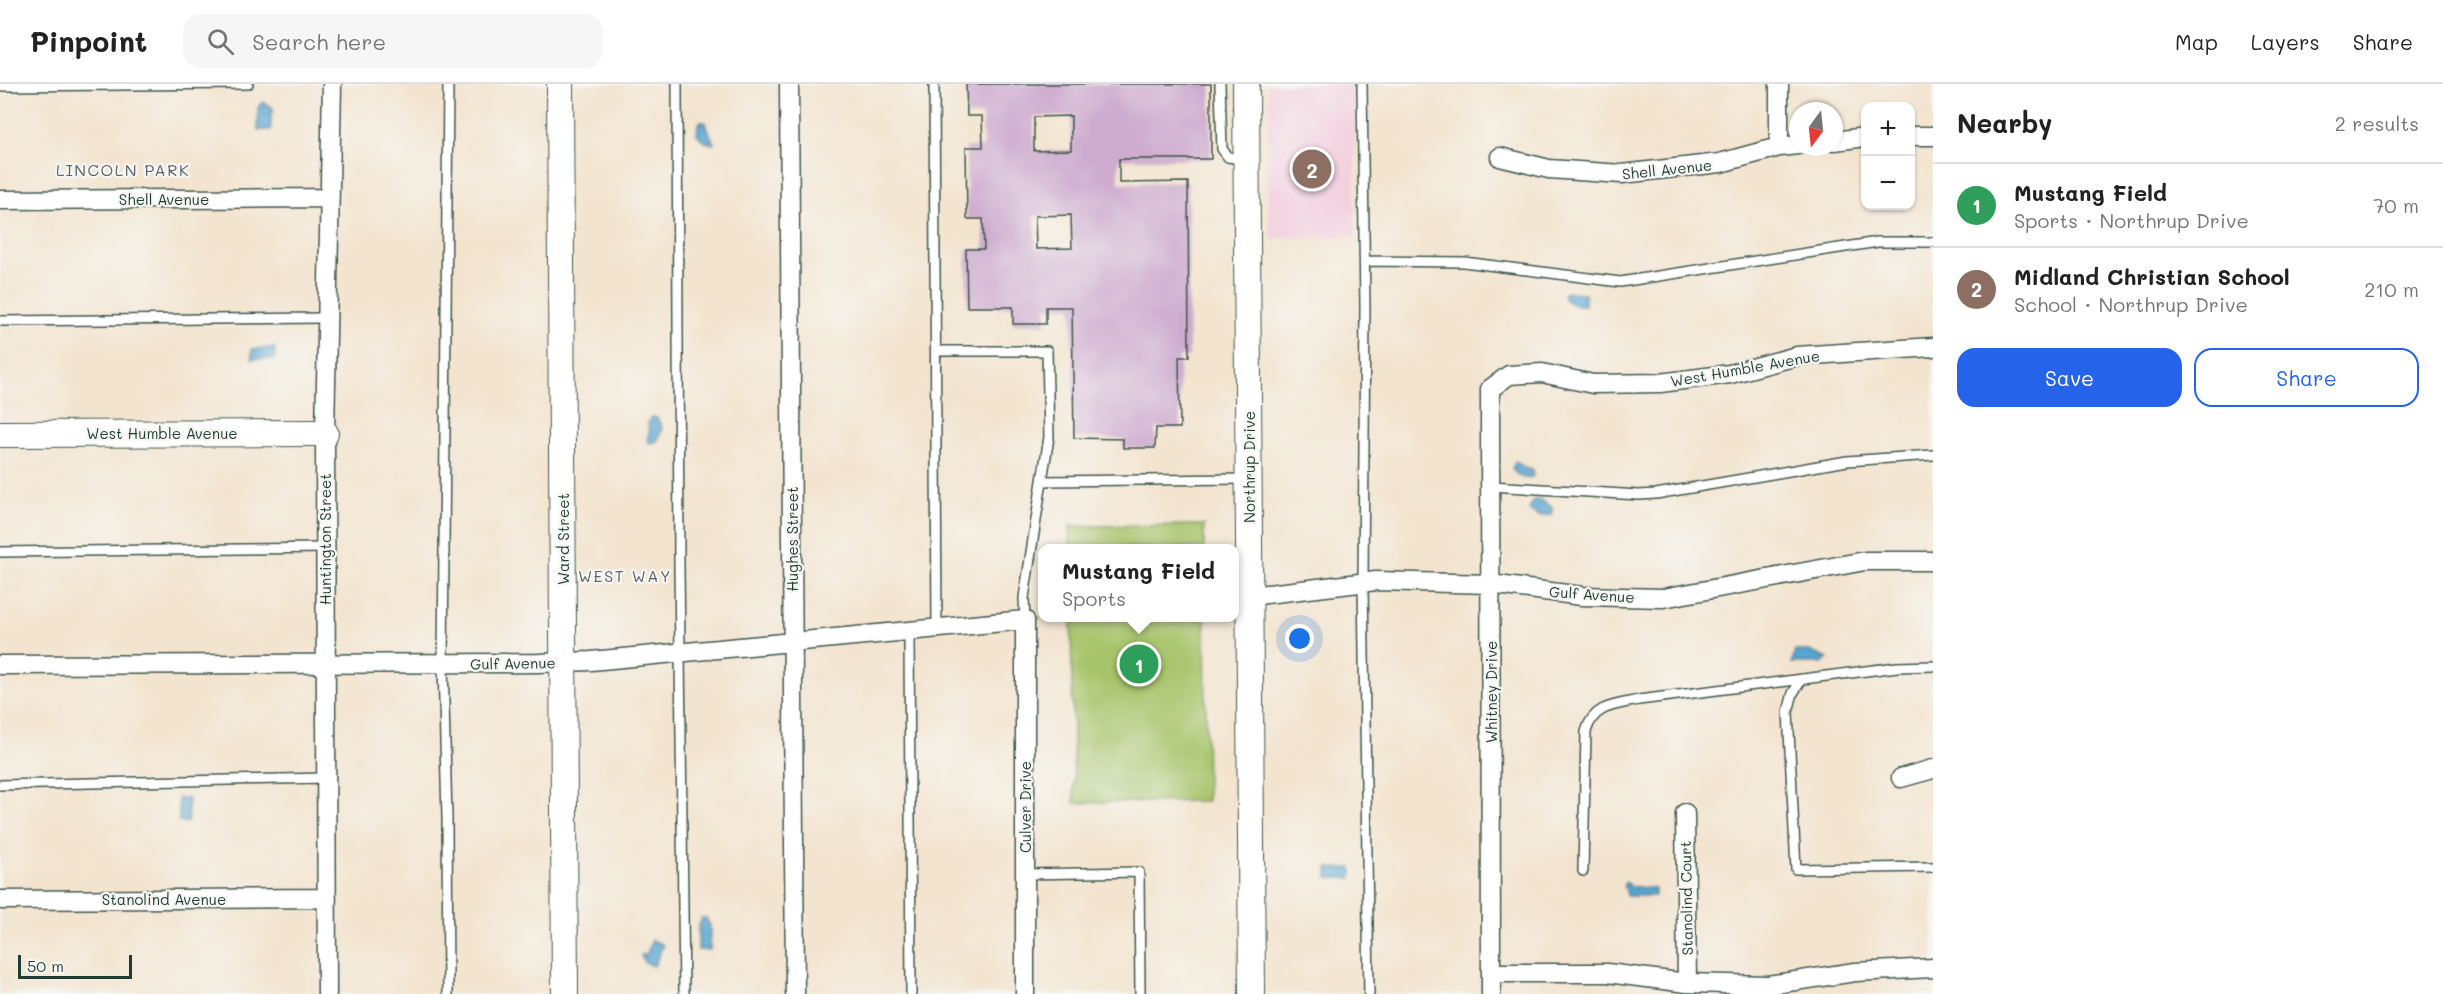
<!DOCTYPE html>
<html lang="en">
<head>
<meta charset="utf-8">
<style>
	body { margin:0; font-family:Mali,sans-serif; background:#f6f6f6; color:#222 }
	.controls { position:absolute; right:18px; top:18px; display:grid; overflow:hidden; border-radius:12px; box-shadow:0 2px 4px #0004 }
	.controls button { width:54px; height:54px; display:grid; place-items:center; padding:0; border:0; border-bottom:2px solid #e0e0e0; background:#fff; color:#222; font:30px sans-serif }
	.compass { position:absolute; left:1789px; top:18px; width:54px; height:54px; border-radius:50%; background:#fff; box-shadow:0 2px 4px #0004; rotate:195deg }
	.scale { position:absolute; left:18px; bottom:15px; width:114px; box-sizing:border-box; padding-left:6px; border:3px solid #1f3d34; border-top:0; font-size:16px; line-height:21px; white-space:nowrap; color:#1f3d34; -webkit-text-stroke:4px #f6f6f2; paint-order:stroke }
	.you { position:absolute; left:1300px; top:555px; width:21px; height:21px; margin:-15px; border:4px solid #fff; border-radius:50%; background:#1a73e8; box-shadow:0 0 0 9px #1a73e833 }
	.badge { display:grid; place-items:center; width:39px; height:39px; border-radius:50%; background:#2563eb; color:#fff; font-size:20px; font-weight:700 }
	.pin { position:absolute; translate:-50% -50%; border:3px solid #fff; box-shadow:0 2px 6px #0006 }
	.popup { position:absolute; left:1038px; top:460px; width:201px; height:78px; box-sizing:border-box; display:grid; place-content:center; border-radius:12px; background:#fff; filter:drop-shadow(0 2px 4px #0005); font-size:20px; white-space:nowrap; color:#767676 }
	.popup b { font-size:22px; color:#222 }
	.popup::after { content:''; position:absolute; left:50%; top:100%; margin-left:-12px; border:12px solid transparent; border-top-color:#fff }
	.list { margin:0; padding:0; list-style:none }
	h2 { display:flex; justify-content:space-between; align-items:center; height:78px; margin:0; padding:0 24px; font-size:26px }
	h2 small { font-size:20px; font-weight:400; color:#767676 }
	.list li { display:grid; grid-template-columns:39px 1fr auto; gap:18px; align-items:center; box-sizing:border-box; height:84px; padding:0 24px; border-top:2px solid #e0e0e0 }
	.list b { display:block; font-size:22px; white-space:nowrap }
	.list p { margin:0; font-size:20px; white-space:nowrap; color:#767676 }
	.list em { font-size:20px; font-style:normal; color:#767676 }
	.actions { display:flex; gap:12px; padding:18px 24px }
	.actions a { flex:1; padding:14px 0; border:2px solid #2563eb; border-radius:18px; text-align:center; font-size:21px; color:#2563eb }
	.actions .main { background:#2563eb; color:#fff }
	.icon { flex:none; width:33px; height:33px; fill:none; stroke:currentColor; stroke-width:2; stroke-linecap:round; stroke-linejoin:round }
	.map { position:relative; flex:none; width:1933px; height:910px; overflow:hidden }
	header { display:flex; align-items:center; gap:36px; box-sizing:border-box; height:84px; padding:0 30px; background:#fff; border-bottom:2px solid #e0e0e0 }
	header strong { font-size:28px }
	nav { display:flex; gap:33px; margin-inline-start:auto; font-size:21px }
	.search { width:420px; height:54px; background:#f6f6f6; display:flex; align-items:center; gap:15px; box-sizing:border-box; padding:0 21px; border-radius:18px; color:#767676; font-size:22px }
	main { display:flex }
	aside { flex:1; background:#fff }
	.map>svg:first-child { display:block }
	.built { fill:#f3cfdf }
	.green { fill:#a7c46b; stroke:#638050; stroke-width:1.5 }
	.water { fill:#59a4d1; stroke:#3c7082; stroke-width:1.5 }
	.building { fill:#ceaccf; fill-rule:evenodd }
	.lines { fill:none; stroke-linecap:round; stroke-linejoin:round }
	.lane-casing { stroke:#3f564b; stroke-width:12 }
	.street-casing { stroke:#3f564b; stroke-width:21 }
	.secondary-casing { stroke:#3f564b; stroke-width:28 }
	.lane { stroke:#fff; stroke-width:9 }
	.street { stroke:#fff; stroke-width:18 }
	.secondary { stroke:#fff; stroke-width:26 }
	.labels { text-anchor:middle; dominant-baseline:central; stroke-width:4.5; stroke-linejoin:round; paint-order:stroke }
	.street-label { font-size:15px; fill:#1f3d34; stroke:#f6f6f2 }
	.neighbourhood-label { font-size:16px; letter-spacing:1.5px; fill:#5c646a; stroke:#f6f6f2 }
</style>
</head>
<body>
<header>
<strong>Pinpoint</strong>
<div class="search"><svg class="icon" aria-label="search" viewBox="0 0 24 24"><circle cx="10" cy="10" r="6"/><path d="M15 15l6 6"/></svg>Search here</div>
<nav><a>Map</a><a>Layers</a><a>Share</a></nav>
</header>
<main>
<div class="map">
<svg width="1933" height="910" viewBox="0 0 1933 910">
	<rect width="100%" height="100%" fill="#f6f6f2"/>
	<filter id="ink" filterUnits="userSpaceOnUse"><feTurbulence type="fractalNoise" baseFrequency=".0167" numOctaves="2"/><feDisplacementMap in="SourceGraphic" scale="12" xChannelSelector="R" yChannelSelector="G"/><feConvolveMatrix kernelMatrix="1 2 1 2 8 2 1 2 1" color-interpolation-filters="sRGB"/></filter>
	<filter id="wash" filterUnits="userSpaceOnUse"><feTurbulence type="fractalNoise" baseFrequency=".008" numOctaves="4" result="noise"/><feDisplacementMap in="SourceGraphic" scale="24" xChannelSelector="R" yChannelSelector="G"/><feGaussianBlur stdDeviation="1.35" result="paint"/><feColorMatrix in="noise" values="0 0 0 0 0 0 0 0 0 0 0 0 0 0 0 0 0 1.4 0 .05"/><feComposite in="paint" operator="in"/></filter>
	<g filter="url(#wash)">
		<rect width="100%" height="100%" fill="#f3e4cf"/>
		<path class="built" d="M1268 0H1354L1355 153 1269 154Z"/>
		<path class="green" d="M1204 441V464H1070V442Z
			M1071 534H1205L1207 717 1074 719Z"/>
		<path class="water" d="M263 18 272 23 274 28 271 29V46H258V23Z
			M701 37 706 39 714 60 705 58 697 50 698 40Z
			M1568 208 1585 209V221H1574L1565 216 1563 210Z
			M275 264V275H252V265Z
			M651 333 657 334 662 344 658 356 653 359 648 358 647 355 649 350 648 338Z
			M1516 377 1525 384 1533 386V392C1524 397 1516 392 1512 384Z
			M1539 415 1553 424 1551 431 1538 432 1529 426 1533 416Z
			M1795 567H1809L1828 575 1822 579H1792Z
			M178 714H188V738H179Z
			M1328 784H1352V794H1328Z
			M1626 798 1630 802 1655 805V812H1627L1626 806 1623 802Z
			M701 834H707L708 840H710V866H698V840H701Z
			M652 856 663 861 654 882 644 878 641 871 647 870Z"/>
		<g id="blocks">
			<path class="building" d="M966 0H1211V75H1119V99L1188 98 1189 273H1179L1180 344H1156L1155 364H1123V355L1074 354 1072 223H1046V240H1013V223H967L966 165H984L983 135H967L966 63H983L982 32H967ZM1071 32V66L1034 67V33ZM1071 131 1072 164 1036 165 1035 132Z"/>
		</g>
	</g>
	<g filter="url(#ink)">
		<use href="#blocks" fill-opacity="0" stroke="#3f564b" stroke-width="1.5"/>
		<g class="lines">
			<g class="lane-casing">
				<path id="lane" d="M677 0 679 483 684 910
					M934 0 937 544
					M1220 0 1222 65 1228 73 1246 76
					M1362 0 1365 223 1363 499 1369 910
					M0 2 248 0
					M1365 177 1464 178 1620 198 1878 158H1933
					M0 237 325 234
					M936 267H1047L1049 353 1042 397
					M1490 402 1639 411 1656 410 1847 377 1933 371
					M0 468 325 464
					M1025 536 1024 514 1042 397 1246 395
					M909 546 911 910
					M1802 595 1793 609 1788 628 1796 785 1933 783
					M0 701 326 694
					M1583 787 1586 648C1593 621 1615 621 1639 616L1897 583 1933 582
					M1025 790 1139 788 1140 910
					M448 910 447 734 443 580 448 0"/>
			</g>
			<g class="street-casing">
				<path id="street" d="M789 0 795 910
					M1779 0V63
					M1910 52H1933
					M1834 57 1866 53
					M1500 73 1549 85 1622 90 1720 79 1779 63 1798 61
					M0 116 328 114
					M1250 512 1376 497 1490 500 1582 512 1663 514 1865 477H1933
					M0 581 539 579 591 577 1025 536V910
					M1901 694 1933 685
					M1685 729 1687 899
					M0 816 327 814
					M1491 889H1607L1687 899 1768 901 1855 888 1933 884
					M327 910 325 349 332 0
					M1491 910 1490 305 1509 291 1542 289 1593 300 1660 299 1730 290 1797 272 1933 263"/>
			</g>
			<g class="secondary-casing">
				<path id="secondary" d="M560 0 565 910
					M1246 0 1252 910
					M0 350 325 349"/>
			</g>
			<use href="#lane" class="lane"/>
			<use href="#street" class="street"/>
			<use href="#secondary" class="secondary"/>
		</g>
	</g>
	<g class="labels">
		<g class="street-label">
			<text transform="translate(1667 85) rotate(-6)">Shell Avenue</text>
			<text x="164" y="115">Shell Avenue</text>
			<text transform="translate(1745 284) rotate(-10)">West Humble Avenue</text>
			<text x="162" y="349">West Humble Avenue</text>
			<text transform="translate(1249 383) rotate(-90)">Northrup Drive</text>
			<text transform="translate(325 455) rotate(-90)">Huntington Street</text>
			<text transform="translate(563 455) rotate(-90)">Ward Street</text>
			<text transform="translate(792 455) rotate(-90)">Hughes Street</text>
			<text transform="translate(1592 510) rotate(4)">Gulf Avenue</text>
			<text transform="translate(513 579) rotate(-1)">Gulf Avenue</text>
			<text transform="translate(1491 608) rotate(-90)">Whitney Drive</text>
			<text transform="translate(1025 723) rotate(-90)">Culver Drive</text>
			<text transform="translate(1686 814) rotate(-91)">Stanolind Court</text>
			<text x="164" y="815">Stanolind Avenue</text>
		</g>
		<g class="neighbourhood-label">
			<text x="123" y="85">LINCOLN PARK</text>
			<text x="625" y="491">WEST WAY</text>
		</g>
	</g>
</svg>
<div class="controls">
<button>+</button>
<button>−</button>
</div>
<svg class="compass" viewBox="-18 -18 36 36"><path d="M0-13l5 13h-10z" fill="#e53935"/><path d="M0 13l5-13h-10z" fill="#767676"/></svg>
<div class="scale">50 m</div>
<div class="you"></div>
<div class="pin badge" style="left:1139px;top:580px;background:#2e9e5b">1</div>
<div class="popup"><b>Mustang Field</b>Sports</div>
<div class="pin badge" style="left:1312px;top:85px;background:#8d6e63">2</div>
</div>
<aside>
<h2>Nearby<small>2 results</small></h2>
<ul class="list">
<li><span class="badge" style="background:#2e9e5b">1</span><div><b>Mustang Field</b><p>Sports · Northrup Drive</p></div><em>70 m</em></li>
<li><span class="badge" style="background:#8d6e63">2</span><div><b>Midland Christian School</b><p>School · Northrup Drive</p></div><em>210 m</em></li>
</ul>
<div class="actions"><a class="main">Save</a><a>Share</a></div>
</aside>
</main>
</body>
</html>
